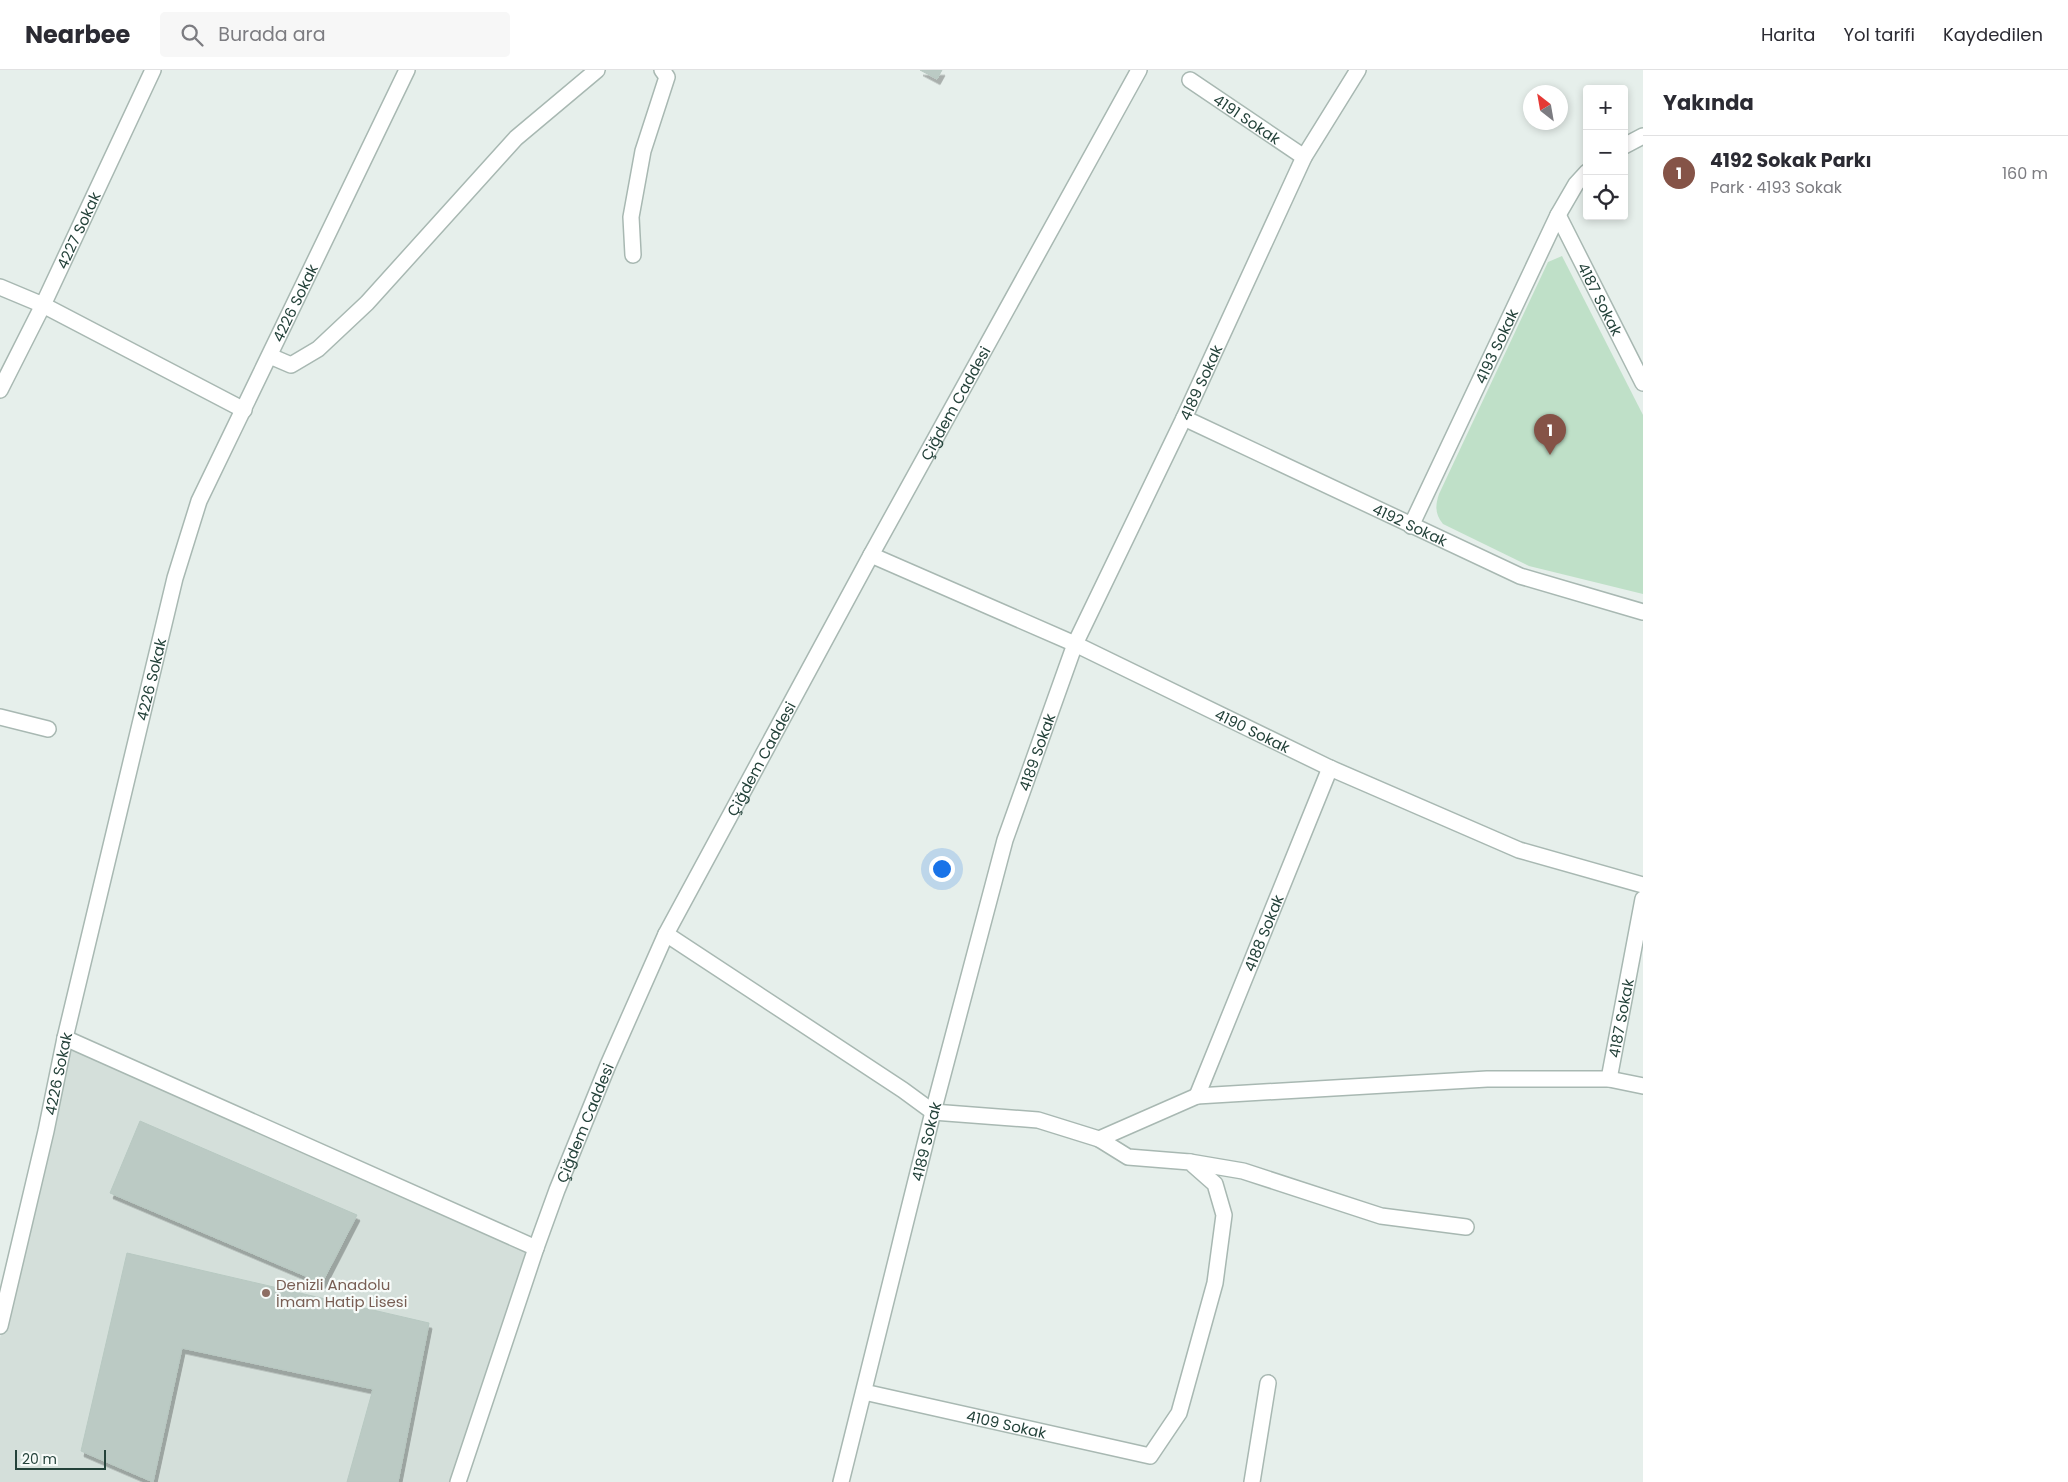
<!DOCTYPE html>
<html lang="tr">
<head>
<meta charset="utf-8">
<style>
	body { margin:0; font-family:Poppins,sans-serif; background:#f7f7f7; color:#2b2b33 }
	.controls { position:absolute; right:15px; top:15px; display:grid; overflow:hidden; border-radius:5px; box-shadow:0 2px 8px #0003 }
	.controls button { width:45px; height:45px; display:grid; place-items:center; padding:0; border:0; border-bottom:1px solid #e1e1e2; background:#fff; color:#2b2b33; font:25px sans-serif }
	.compass { position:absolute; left:1523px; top:15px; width:45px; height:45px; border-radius:50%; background:#fff; box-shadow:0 2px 8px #0003; rotate:329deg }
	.scale { position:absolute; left:15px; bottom:12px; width:91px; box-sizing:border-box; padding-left:5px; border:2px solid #24423a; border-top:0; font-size:14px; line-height:18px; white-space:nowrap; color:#24423a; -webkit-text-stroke:4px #f7fbf9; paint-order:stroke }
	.you { position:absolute; left:941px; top:798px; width:18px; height:18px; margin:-12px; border:4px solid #fff; border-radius:50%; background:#1a73e8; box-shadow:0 0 0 8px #1a73e833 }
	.badge { display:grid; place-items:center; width:32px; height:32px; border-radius:50%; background:#855347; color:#fff; font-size:16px; font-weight:700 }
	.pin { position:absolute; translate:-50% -41px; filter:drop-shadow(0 1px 2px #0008) }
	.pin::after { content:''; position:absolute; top:26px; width:18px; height:15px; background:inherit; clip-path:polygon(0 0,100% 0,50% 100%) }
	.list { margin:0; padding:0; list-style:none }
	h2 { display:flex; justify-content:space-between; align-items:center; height:65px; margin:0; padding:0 20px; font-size:21px }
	h2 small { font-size:16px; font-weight:400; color:#7c7c81 }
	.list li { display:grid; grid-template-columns:32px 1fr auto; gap:15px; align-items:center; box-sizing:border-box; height:75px; padding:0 20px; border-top:1px solid #e1e1e2 }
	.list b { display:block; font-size:19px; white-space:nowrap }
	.list p { margin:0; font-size:16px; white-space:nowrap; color:#7c7c81 }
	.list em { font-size:16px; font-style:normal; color:#7c7c81 }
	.icon { flex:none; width:28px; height:28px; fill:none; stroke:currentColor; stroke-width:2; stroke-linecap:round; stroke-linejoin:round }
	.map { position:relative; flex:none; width:1643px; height:1412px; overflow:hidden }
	header { display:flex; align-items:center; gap:30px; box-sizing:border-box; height:70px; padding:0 25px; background:#fff; border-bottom:1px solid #e1e1e2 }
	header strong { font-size:24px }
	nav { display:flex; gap:28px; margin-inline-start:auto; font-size:18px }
	.search { width:350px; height:45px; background:#f7f7f7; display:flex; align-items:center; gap:12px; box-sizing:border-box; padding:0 18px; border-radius:5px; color:#7c7c81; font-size:19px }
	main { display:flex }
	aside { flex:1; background:#fff }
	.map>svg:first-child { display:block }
	.built { fill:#d4dfda }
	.green { fill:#bfe0c8 }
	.building { fill:#bbcac4; stroke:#b8c9c2; filter:url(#shadow) }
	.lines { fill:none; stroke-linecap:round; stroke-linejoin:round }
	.service-casing { stroke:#a8b8b2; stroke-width:18 }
	.minor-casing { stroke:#a8b8b2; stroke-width:18 }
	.tertiary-casing { stroke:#a8b8b2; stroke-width:18 }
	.service { stroke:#fff; stroke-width:15 }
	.minor { stroke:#fff; stroke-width:15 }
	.tertiary { stroke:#fff; stroke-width:15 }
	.education-dot { fill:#8d6e63; stroke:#f7fbf9; stroke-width:2 }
	.labels { text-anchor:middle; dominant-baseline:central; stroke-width:4.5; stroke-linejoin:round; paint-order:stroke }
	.street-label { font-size:15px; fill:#24423a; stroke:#f7fbf9 }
	.education-label { font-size:15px; fill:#785e54; stroke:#f7fbf9; text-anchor:start }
</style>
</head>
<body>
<header>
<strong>Nearbee</strong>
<div class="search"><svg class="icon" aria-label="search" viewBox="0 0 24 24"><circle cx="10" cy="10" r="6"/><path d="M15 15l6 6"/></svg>Burada ara</div>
<nav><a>Harita</a><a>Yol tarifi</a><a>Kaydedilen</a></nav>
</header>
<main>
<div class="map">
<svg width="1643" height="1412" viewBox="0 0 1643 1412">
	<defs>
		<filter id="shadow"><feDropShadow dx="3" dy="5.5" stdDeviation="0" flood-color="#0004"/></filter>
	</defs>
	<rect width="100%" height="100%" fill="#e6efeb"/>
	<path class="built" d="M65 968 536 1178 464 1412H0V1268Z"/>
	<path class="green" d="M1562 186 1643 345V524L1529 496 1443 454C1435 444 1435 436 1439 424L1548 192Z"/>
	<path class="building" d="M920 0H942L937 9Z
		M140 1051 357 1145 322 1213 110 1123Z
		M127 1183 429 1253 398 1412H347L373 1319 182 1278 153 1412 81 1381Z"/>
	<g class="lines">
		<g class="service-casing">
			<path id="service" d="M633 185 631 147 643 81 667 7 662 0
				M270 286 291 295 318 279 367 233 516 68 597 0
				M1190 1092 1243 1101 1381 1146 1466 1157"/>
		</g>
		<g class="minor-casing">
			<g id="minor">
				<path id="s1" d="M1190 10 1304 87"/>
				<path d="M1624 76 1643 66"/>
				<path id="s2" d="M1558 145 1643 313"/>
				<path d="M0 217 43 235 244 340"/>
				<path id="s3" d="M0 320 43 235 153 0"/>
				<path id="s4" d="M1184 348 1520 506 1643 542"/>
				<path id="s5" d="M1411 456 1558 145 1576 114 1587 102"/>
				<path id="s6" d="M871 485 1075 574 1330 698 1519 780 1643 815"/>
				<path d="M0 647 48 659"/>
				<path d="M666 864 903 1020 933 1042 1038 1050 1099 1069 1197 1026 1487 1009H1609L1643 1016"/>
				<path d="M65 968 536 1178"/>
				<path id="s7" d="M1609 1009 1643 829"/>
				<path id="s8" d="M1197 1026 1330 698"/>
				<path id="s9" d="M0 1256 46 1061 65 968 175 508 199 431 407 0"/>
				<path id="s10" d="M864 1322 1150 1386 1179 1343 1215 1213 1224 1145 1215 1114 1190 1092 1128 1087 1099 1069"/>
				<path id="s11" d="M841 1412 933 1042 1005 770 1075 574 1184 348 1304 87 1358 0"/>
				<path d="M1252 1412 1268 1313"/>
			</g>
		</g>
		<g class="tertiary-casing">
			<g id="tertiary">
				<path id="s12" d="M458 1412 536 1178 557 1120 608 995 666 864 871 485 1139 0"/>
			</g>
		</g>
		<use href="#service" class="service"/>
		<use href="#minor" class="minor"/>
		<use href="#tertiary" class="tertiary"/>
	</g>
	<circle class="education-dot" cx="266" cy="1223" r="5"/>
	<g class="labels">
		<g class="street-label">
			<text stroke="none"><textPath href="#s1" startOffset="69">4191 Sokak</textPath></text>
			<text stroke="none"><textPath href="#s3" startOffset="178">4227 Sokak</textPath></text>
			<text stroke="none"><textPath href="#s2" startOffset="94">4187 Sokak</textPath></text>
			<text stroke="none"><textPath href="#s9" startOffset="1069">4226 Sokak</textPath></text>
			<text stroke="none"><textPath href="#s5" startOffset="199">4193 Sokak</textPath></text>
			<text stroke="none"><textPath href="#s11" startOffset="1161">4189 Sokak</textPath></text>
			<text stroke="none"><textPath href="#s12" startOffset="1191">Çiğdem Caddesi</textPath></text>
			<text stroke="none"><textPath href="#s4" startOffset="250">4192 Sokak</textPath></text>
			<text stroke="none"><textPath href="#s9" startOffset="664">4226 Sokak</textPath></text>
			<text stroke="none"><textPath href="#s6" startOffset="420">4190 Sokak</textPath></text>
			<text stroke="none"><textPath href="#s11" startOffset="756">4189 Sokak</textPath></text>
			<text stroke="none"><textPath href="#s12" startOffset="786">Çiğdem Caddesi</textPath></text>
			<text stroke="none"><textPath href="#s8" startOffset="176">4188 Sokak</textPath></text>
			<text stroke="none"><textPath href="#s7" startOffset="62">4187 Sokak</textPath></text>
			<text stroke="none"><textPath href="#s9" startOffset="259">4226 Sokak</textPath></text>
			<text stroke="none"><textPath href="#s12" startOffset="381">Çiğdem Caddesi</textPath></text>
			<text stroke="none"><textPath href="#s11" startOffset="351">4189 Sokak</textPath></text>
			<text stroke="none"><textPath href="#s10" startOffset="146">4109 Sokak</textPath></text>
		</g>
		<g class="education-label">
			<text x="276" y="1214">Denizli Anadolu<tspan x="276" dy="17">İmam Hatip Lisesi</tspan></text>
		</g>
	</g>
</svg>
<div class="controls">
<button>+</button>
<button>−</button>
<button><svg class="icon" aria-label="locate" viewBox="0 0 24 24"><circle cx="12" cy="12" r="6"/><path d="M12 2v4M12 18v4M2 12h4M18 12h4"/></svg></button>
</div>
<svg class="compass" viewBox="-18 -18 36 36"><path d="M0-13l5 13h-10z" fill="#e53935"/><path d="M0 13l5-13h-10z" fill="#7c7c81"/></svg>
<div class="scale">20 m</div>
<div class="you"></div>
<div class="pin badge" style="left:1550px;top:385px">1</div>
</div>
<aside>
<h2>Yakında<small></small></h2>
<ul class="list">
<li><span class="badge">1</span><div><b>4192 Sokak Parkı</b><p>Park · 4193 Sokak</p></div><em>160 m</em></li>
</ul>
</aside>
</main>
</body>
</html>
